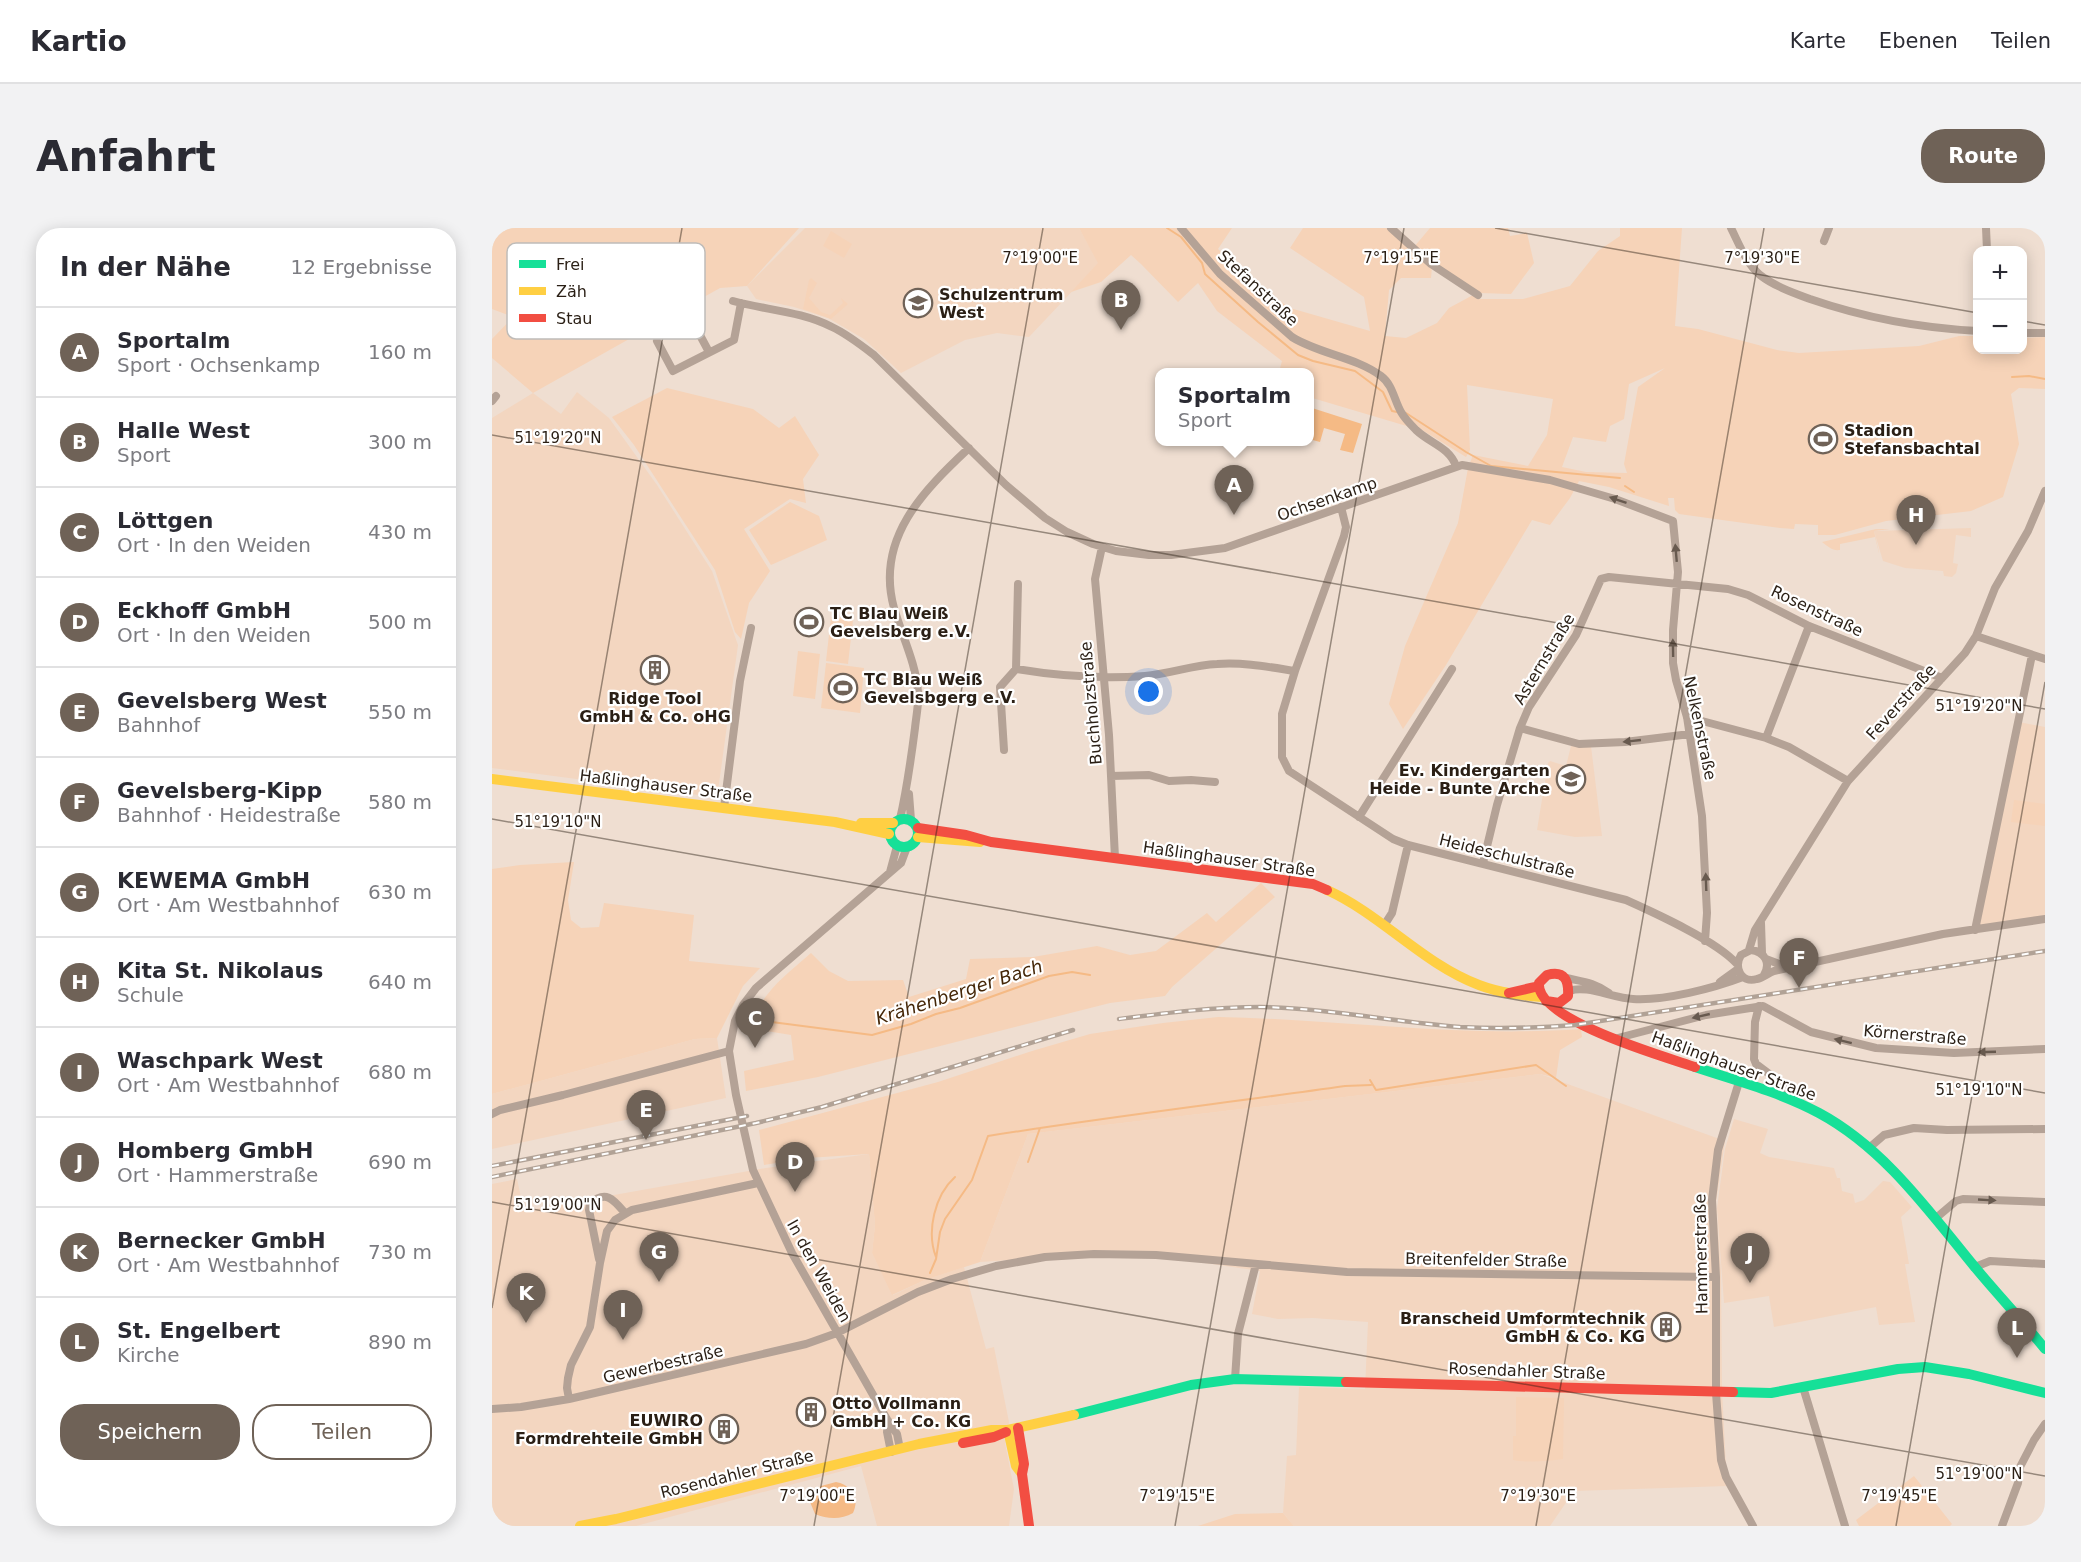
<!DOCTYPE html>
<html lang="de">
<head>
<meta charset="utf-8">
<style>
	body { margin:0; font-family:"DejaVu Sans",sans-serif; background:#f2f2f3; color:#2b2b33 }
	.controls { position:absolute; right:18px; top:18px; display:grid; overflow:hidden; border-radius:12px; box-shadow:0 3px 15px #0003 }
	.controls button { width:54px; height:54px; display:grid; place-items:center; padding:0; border:0; border-bottom:2px solid #e1e1e2; background:#fff; color:#2b2b33; font:30px sans-serif }
	.you { position:absolute; left:657px; top:464px; width:21px; height:21px; margin:-15px; border:4px solid #fff; border-radius:50%; background:#1a73e8; box-shadow:0 0 0 9px #1a73e833 }
	.badge { display:grid; place-items:center; width:39px; height:39px; border-radius:50%; background:#6f6257; color:#fff; font-size:20px; font-weight:700 }
	.pin { position:absolute; translate:-50% -50px; filter:drop-shadow(0 2px 3px #0008) }
	.pin::after { content:''; position:absolute; top:32px; width:21px; height:18px; background:inherit; clip-path:polygon(0 0,100% 0,50% 100%) }
	.popup { position:absolute; left:663px; top:140px; width:159px; height:78px; box-sizing:border-box; display:grid; place-content:center; border-radius:12px; background:#fff; filter:drop-shadow(0 2px 4px #0005); font-size:20px; white-space:nowrap; color:#7c7c81 }
	.popup b { font-size:22px; color:#2b2b33 }
	.popup::after { content:''; position:absolute; left:50%; top:100%; margin-left:-12px; border:12px solid transparent; border-top-color:#fff }
	.list { margin:0; padding:0; list-style:none }
	h2 { display:flex; justify-content:space-between; align-items:center; height:78px; margin:0; padding:0 24px; font-size:26px }
	h2 small { font-size:20px; font-weight:400; color:#7c7c81 }
	.list li { display:grid; grid-template-columns:39px 1fr auto; gap:18px; align-items:center; box-sizing:border-box; height:90px; padding:0 24px; border-top:2px solid #e1e1e2 }
	.list b { display:block; font-size:22px; white-space:nowrap }
	.list p { margin:0; font-size:20px; white-space:nowrap; color:#7c7c81 }
	.list em { font-size:20px; font-style:normal; color:#7c7c81 }
	.actions { display:flex; gap:12px; padding:18px 24px }
	.actions a { flex:1; padding:14px 0; border:2px solid #6f6257; border-radius:24px; text-align:center; font-size:21px; color:#6f6257 }
	.actions .main { background:#6f6257; color:#fff }
	.map { position:relative; flex:none; width:1553px; height:1298px; overflow:hidden; border-radius:24px }
	header { display:flex; align-items:center; gap:36px; box-sizing:border-box; height:84px; padding:0 30px; background:#fff; border-bottom:2px solid #e1e1e2 }
	header strong { font-size:28px }
	nav { display:flex; gap:33px; margin-inline-start:auto; font-size:21px }
	.intro { display:flex; align-items:center; justify-content:space-between; box-sizing:border-box; height:144px; padding:0 36px }
	h1 { margin:0; font-size:42px }
	.button { padding:15px 27px; border-radius:24px; background:#6f6257; color:#fff; font-size:21px; font-weight:700 }
	main { display:flex; gap:36px; padding:0 36px }
	aside { flex:1; background:#fff; border-radius:24px; box-shadow:0 3px 15px #0003 }
	.map>svg:first-child { display:block }
	.built { fill:#f3d6c0 }
	.green { fill:#f6d3b8; fill-rule:evenodd }
	.water { fill:#f5ba85 }
	.lines { fill:none; stroke-linecap:round; stroke-linejoin:round }
	.stream { stroke:#f5ba85; stroke-width:2 }
	.street { stroke:#b4a296; stroke-width:8 }
	.fast { stroke:#16e098; stroke-width:10 }
	.slow { stroke:#ffcf43; stroke-width:10 }
	.jam { stroke:#f24e42; stroke-width:10 }
	.rail-casing { stroke:#b1a296; stroke-width:4.5 }
	.rail { stroke:#fff; stroke-width:2; stroke-dasharray:7; stroke-linecap:butt }
	.oneway { fill:#685a4f }
	.ticks { fill:none; stroke:#2a1f15; stroke-width:1.5; stroke-opacity:0.45 }
	.labels { text-anchor:middle; dominant-baseline:central; stroke-width:4.5; stroke-linejoin:round; paint-order:stroke }
	.street-label { font-size:16px; fill:#2a1f15; stroke:#fff }
	.poi-label { font-size:16px; font-weight:bold; fill:#2a1f15; stroke:#fff; text-anchor:start }
	.water-label { font-size:18px; font-style:italic; fill:#452708; stroke:#fff }
	.key { fill:#fff; stroke:#bfbcb9; stroke-width:1.5 }
	.key-label { font-size:16px; fill:#2a1f15 }
	.ticks-label { font-size:15px; text-anchor:middle; fill:#2a1f15; stroke:#fff; stroke-width:4.5; stroke-linejoin:round; paint-order:stroke }
</style>
</head>
<body>
<header>
<strong>Kartio</strong>
<nav><a>Karte</a><a>Ebenen</a><a>Teilen</a></nav>
</header>
<div class="intro"><h1>Anfahrt</h1><a class="button">Route</a></div>
<main>
<aside>
<h2>In der Nähe<small>12 Ergebnisse</small></h2>
<ul class="list">
<li><span class="badge">A</span><div><b>Sportalm</b><p>Sport · Ochsenkamp</p></div><em>160 m</em></li>
<li><span class="badge">B</span><div><b>Halle West</b><p>Sport</p></div><em>300 m</em></li>
<li><span class="badge">C</span><div><b>Löttgen</b><p>Ort · In den Weiden</p></div><em>430 m</em></li>
<li><span class="badge">D</span><div><b>Eckhoff GmbH</b><p>Ort · In den Weiden</p></div><em>500 m</em></li>
<li><span class="badge">E</span><div><b>Gevelsberg West</b><p>Bahnhof</p></div><em>550 m</em></li>
<li><span class="badge">F</span><div><b>Gevelsberg-Kipp</b><p>Bahnhof · Heidestraße</p></div><em>580 m</em></li>
<li><span class="badge">G</span><div><b>KEWEMA GmbH</b><p>Ort · Am Westbahnhof</p></div><em>630 m</em></li>
<li><span class="badge">H</span><div><b>Kita St. Nikolaus</b><p>Schule</p></div><em>640 m</em></li>
<li><span class="badge">I</span><div><b>Waschpark West</b><p>Ort · Am Westbahnhof</p></div><em>680 m</em></li>
<li><span class="badge">J</span><div><b>Homberg GmbH</b><p>Ort · Hammerstraße</p></div><em>690 m</em></li>
<li><span class="badge">K</span><div><b>Bernecker GmbH</b><p>Ort · Am Westbahnhof</p></div><em>730 m</em></li>
<li><span class="badge">L</span><div><b>St. Engelbert</b><p>Kirche</p></div><em>890 m</em></li>
</ul>
<div class="actions"><a class="main">Speichern</a><a>Teilen</a></div>
</aside>
<div class="map">
<svg width="1553" height="1298" viewBox="0 0 1553 1298">
	<rect width="100%" height="100%" fill="#efded1"/>
	<path class="built" d="M313 0H587L607 35 537 109 505 105 473 112 409 145 372 111 336 90 302 79 264 71 255 58Z
		M85 164 117 190 165 257 220 343 246 417 226 563 222 569 0 540V190L41 165 69 186Z
		M1479 300V309L1464 307 1461 335 1466 336 1464 345 1460 349 1452 348 1451 343 1413 340 1391 333 1382 303Z
		M1527 494 1553 499V688L1483 702Z
		M1079 518H1099L1110 608 1083 609 1045 602 1056 535 1058 533 1074 538Z
		M225 810 234 870 0 921V866L203 811Z
		M1048 846 1233 913 1224 974 1229 1043 1230 1162 1235 1258 1082 1263 1058 1298H802L791 1285 795 1228 804 1227 807 1159 873 1161 876 1094 821 1090 786 1091 760 1086 768 1043 637 1024 488 1034 536 906Z
		M1242 891 1276 901 1268 925 1277 929 1342 940 1345 950H1348L1350 963 1361 966 1363 975 1372 972 1391 953 1398 954 1420 979 1409 989 1417 1036H1413L1423 1094 1387 1097 1384 1079 1282 1099 1277 1068 1232 1075 1225 980 1233 921Z
		M377 926 383 997 380 1025 401 1067 433 1052 472 1039 494 1121 502 1119 517 1194 513 1215 522 1261 517 1298H385L369 1238 144 1298H0V956L25 951 32 983 274 940Z"/>
	<path class="green" d="M0 0H307L255 58 228 60 41 165 0 130V111L21 89 0 81Z
		M587 0H740L726 21 762 55 798 80 878 103 872 69 798 20 811 0H894L940 39 939 50H909L897 62 893 108 914 110 945 95 957 80 981 67 988 71H1031L1078 58 1106 23 1128 8V0H1190L1183 98 1206 101 1285 122 1307 125 1427 118 1467 108H1485L1486 122H1530L1531 110 1553 109V161L1527 160 1519 166 1527 216 1511 269 1479 283 1394 293 1343 307H1326V297L1303 296 1302 301 1288 300 1187 286 1183 282 1182 270H1176L1177 278 1117 259 1087 253 1078 270 1058 297 1040 292 954 437 911 501 897 476 913 418 966 295 976 240 981 227 1036 238 1055 207 1061 171 975 157 978 222 974 229 930 202 920 193 918 199 817 169V144H787L790 133 725 83 706 55 686 74 649 36 639 27 609 54 579 64 606 35ZM1173 140 1146 159 1132 236 1135 245 1094 244 1070 239 1081 209 1114 214 1118 198 1132 191 1137 156Z
		M938 0H1016L1018 8 1035 5 1042 35 1019 66 987 65 940 35 922 19Z
		M339 3 360 16 352 30 331 18Z
		M319 50 325 55 317 70 329 84 338 87 351 75 349 70 356 76 339 91 311 81 317 52Z
		M175 160 261 181 287 200 303 188 327 227 311 251 314 275 298 271 252 301 278 343 257 375 249 411 243 404 223 342 142 217 120 189Z
		M298 274 327 288 335 312 279 337 257 302Z
		M1384 301H1398L1382 303 1387 324V325L1383 309 1348 316V322C1340 323 1337 319 1330 314Z
		M339 389 361 392 356 436 334 433Z
		M306 423 328 426 323 471 301 468Z
		M334 435 372 440 368 485 329 480Z
		M1522 572 1553 576V598L1519 594Z
		M82 634 76 672 79 692 89 700 107 699 112 675 202 687 197 733 268 740 251 758 225 810 203 811 0 866V641L28 637Z
		M769 655 783 669 680 759 673 768 618 775 326 849 254 863 252 843 302 832 299 807 256 800C272 763 289 751 319 725L337 743 356 753 411 752 417 769 474 751 478 731 541 729 605 718 638 727 664 723 715 685 724 694Z
		M726 789C847 791 967 810 1089 801L1090 809 1068 822 1064 850 1048 846 536 906 488 1034 433 1052 400 1067 380 1025 383 997 377 926 315 930 272 937 267 902 446 854 540 823 598 806 671 795Z
		M1024 1169 1072 1170 1071 1231C1055 1233 1037 1235 1021 1232V1208H1024Z
		M1422 1248 1460 1296 1458 1298H1367L1364 1292Z
		M791 1285 802 1298H706L743 1286Z"/>
	<path class="water" d="M817 179 870 196 861 225 848 222 853 206 832 200 828 214 817 211Z
		M344 1254C360 1257 368 1270 361 1285 349 1292 335 1291 323 1286L318 1274 320 1266 329 1258Z"/>
	<g class="lines">
		<path class="stream" d="M675 0 689 9 710 35 713 46 766 94 806 127 821 133 863 143 891 164 900 183 905 184
			M1520 149 1537 148 1553 151
			M914 185 974 224 999 238 1128 250
			M1133 258 1142 264
			M272 793 380 807 419 796 444 786 468 780 557 748 580 744 598 747
			M878 852 884 862 1044 837 1074 858
			M536 934 548 900
			M444 1029C434 1003 443 967 463 949
			M438 1045 444 1031 448 1004 453 991 480 952 496 908C615 889 734 875 853 858L879 857"/>
		<path class="street" d="M689 0 728 46 800 109C827 126 864 129 889 148 901 157 902 172 909 184 913 191 919 197 924 202 939 216 957 219 964 238
			M899 0 939 36 986 67
			M1239 0C1247 16 1254 35 1268 47 1282 58 1302 65 1318 71 1373 90 1427 100 1486 103
			M1494 0 1495 22
			M1332 13 1337 0
			M241 73C273 82 309 83 340 99 355 106 369 117 382 127L514 257 553 290 575 304 601 316 624 323 657 327H679L733 320 970 237 1058 252 1123 271 1181 293 1186 344 1181 402V435L1184 452 1195 489 1210 588 1215 685 1213 713
			M195 83 217 124
			M1530 105H1553
			M165 113 181 143 242 112 249 75
			M0 173 4 168
			M849 279 854 299 852 308 803 443 790 486V529L797 543 901 611 916 617 1134 672C1163 685 1225 713 1245 736
			M610 319 603 351 617 507 623 630
			M1484 408 1553 431
			M524 441C566 448 610 451 653 448 677 446 701 437 725 436 751 434 777 439 803 443
			M1195 489 1274 510 1297 519 1356 553
			M1028 500 1087 516 1133 514 1198 506
			M1274 510 1317 398
			M512 522 508 459 524 441 526 356
			M619 548 657 547 677 553 699 552 723 554
			M417 566 419 592
			M232 580 248 453 259 400
			M867 589 960 441
			M408 591C415 561 419 531 423 500 424 489 427 476 426 464 424 435 410 408 402 380 383 311 431 263 477 220
			M991 635 1005 577 1028 500 1037 479 1084 407 1109 351 1117 349 1236 361 1256 367 1317 398 1450 450
			M398 644 405 618
			M1269 695 1270 725
			M893 696 900 685 916 617
			M1483 702 1540 427
			M1257 722 1263 702 1356 553 1473 425 1484 408 1503 360 1536 303 1553 263
			M1274 731 1287 736H1301
			M1272 747C1279 735 1273 724 1259 722L1249 727C1242 738 1248 756 1265 751 1271 750 1276 745 1282 743L1451 706 1553 691
			M1074 750C1092 754 1101 754 1117 765
			M1228 754 1246 741
			M1078 763C1093 756 1123 771 1141 771 1173 773 1222 760 1251 749
			M1267 778 1263 794 1262 831 1264 836 1292 857 1298 871
			M1122 811 1214 787 1271 778 1319 804 1384 820 1462 825 1553 821
			M1247 854 1226 922 1220 972 1224 1049V1165L1229 1232 1234 1249 1261 1298
			M0 886 8 882 71 867 237 823
			M1377 920 1392 907 1422 900 1455 902 1553 901
			M1444 990 1464 973 1471 971 1553 974
			M107 1031 97 982 98 976C114 961 122 972 133 985
			M1483 1039 1498 1033 1553 1036
			M743 1151 746 1106 764 1036
			M1311 1159 1353 1298
			M77 1171 75 1160 76 1150 79 1137 98 1099 108 1035 115 1003 123 992 140 982 266 955
			M0 1181 29 1179 77 1171 314 1116 345 1105 426 1064 460 1051 504 1038 553 1029 602 1026 664 1027 855 1044 1224 1049
			M396 1193 395 1204 399 1224
			M408 1221 405 1206 396 1193 300 1025 261 942 244 867 237 823 243 793 251 777 264 760 409 635 415 619
			M1510 1298 1526 1255 1528 1239 1542 1212 1553 1196"/>
		<path class="fast" d="M398 605a14 14 0 1 1 28 0a14 14 0 1 1-28 0Z
			M1203 839C1245 853 1288 864 1327 885 1392 920 1436 982 1482 1038 1505 1066 1530 1092 1553 1121
			M1241 1164 1279 1165 1406 1141 1433 1139 1477 1146 1553 1165
			M582 1187 699 1157 743 1151 854 1154"/>
		<path class="slow" d="M0 551 343 594 397 606
			M369 595H401
			M426 609 488 614
			M835 662C890 687 931 736 987 757 1008 765 1028 767 1050 769
			M516 1202 524 1238 530 1246
			M88 1298 124 1291 427 1216 500 1202H516L582 1187"/>
		<path class="jam" d="M426 600 474 607 499 614 821 656 835 662
			M1017 765 1047 758
			M1054 773 1067 775 1076 768C1077 753 1073 742 1055 747L1047 755C1043 792 1174 829 1203 839
			M854 1154 1241 1164
			M526 1200 532 1236 530 1246 537 1298
			M471 1215 502 1209 514 1204"/>
		<g class="rail-casing">
			<path id="rail" d="M627 791C674 785 720 779 768 779 835 780 902 794 968 799 1007 801 1044 800 1083 797L1553 723
				M0 938 255 888
				M0 949 264 895 330 879 581 802"/>
		</g>
		<use href="#rail" class="rail"/>
	</g>
	<defs><path id="oneway-solid" d="M-6-.8H1V-3.2L6.5 0L1 3.2V.8H-6Z" transform="scale(1.5)"/></defs>
	<g class="oneway">
		<use href="#oneway-solid" transform="translate(1126 272) rotate(-161)"/>
		<use href="#oneway-solid" transform="translate(1184 325) rotate(-95)"/>
		<use href="#oneway-solid" transform="translate(1181 420) rotate(-91)"/>
		<use href="#oneway-solid" transform="translate(1140 513) rotate(174)"/>
		<use href="#oneway-solid" transform="translate(1214 654) rotate(-92)"/>
		<use href="#oneway-solid" transform="translate(1209 788) rotate(167)"/>
		<use href="#oneway-solid" transform="translate(1351 813) rotate(-166)"/>
		<use href="#oneway-solid" transform="translate(1495 824) rotate(178)"/>
		<use href="#oneway-solid" transform="translate(1495 972) rotate(3)"/>
	</g>
	<path class="ticks" d="M1003 0 1486 85M1530 93 1553 97M0 207 1553 481M0 591 1553 865M0 974 1553 1248M0 1080 190 0M322 1298 551 0M683 1298 912 0M1044 1298 1272 0M1404 1298 1553 454"/>
	<defs>
		<g id="school-ring" transform="scale(1.5)"><circle r="9.5" fill="#fff" stroke="#6f6257" stroke-width="1.5"/><path d="M0-5L7-2L0 1L-7-2ZM-4 1L0 2.5L4 1V4Q0 6-4 4Z" fill="#6f6257"/></g>
		<g id="stadium-ring" transform="scale(1.5)"><circle r="9.5" fill="#fff" stroke="#6f6257" stroke-width="1.5"/><path d="M0-5a6.5 5 0 1 0 0 10a6.5 5 0 1 0 0-10ZM-3.5-1.8h7v3.6h-7Z" fill="#6f6257"/></g>
		<g id="building-ring" transform="scale(1.5)"><circle r="9.5" fill="#fff" stroke="#6f6257" stroke-width="1.5"/><path d="M-4-6H4V6H1V3H-1V6H-4ZM-2.5-4.3h1.7v1.8h-1.7ZM.8-4.3h1.7v1.8H.8ZM-2.5-1h1.7V.8h-1.7ZM.8-1h1.7V.8H.8Z" fill="#6f6257"/></g>
	</defs>
	<g fill-rule="evenodd">
		<use href="#school-ring" x="426" y="75"/>
		<use href="#stadium-ring" x="1331" y="211"/>
		<use href="#stadium-ring" x="317" y="394"/>
		<use href="#building-ring" x="163" y="442"/>
		<use href="#stadium-ring" x="351" y="460"/>
		<use href="#school-ring" x="1079" y="551"/>
		<use href="#building-ring" x="1174" y="1099"/>
		<use href="#building-ring" x="319" y="1184"/>
		<use href="#building-ring" x="232" y="1201"/>
	</g>
	<g class="labels">
		<g class="street-label">
			<text transform="translate(766 60) rotate(43)">Stefanstraße</text>
			<text transform="translate(835 271) rotate(-19)">Ochsenkamp</text>
			<text transform="translate(1325 383) rotate(25)">Rosenstraße</text>
			<text transform="translate(1052 431) rotate(-59)">Asternstraße</text>
			<text transform="translate(1409 474) rotate(-48)">Feverstraße</text>
			<text transform="translate(599 475) rotate(-95)">Buchholzstraße</text>
			<text transform="translate(1208 500) rotate(78)">Nelkenstraße</text>
			<text transform="translate(174 558) rotate(7)">Haßlinghauser Straße</text>
			<text transform="translate(1015 628) rotate(14)">Heideschulstraße</text>
			<text transform="translate(737 631) rotate(8)">Haßlinghauser Straße</text>
			<text transform="translate(1423 807) rotate(5)">Körnerstraße</text>
			<text transform="translate(1242 838) rotate(20)">Haßlinghauser Straße</text>
			<text transform="translate(1209 1026) rotate(-91)">Hammerstraße</text>
			<text transform="translate(994 1032) rotate(1)">Breitenfelder Straße</text>
			<text transform="translate(327 1043) rotate(61)">In den Weiden</text>
			<text transform="translate(171 1136) rotate(-13)">Gewerbestraße</text>
			<text transform="translate(1035 1143) rotate(2)">Rosendahler Straße</text>
			<text transform="translate(245 1246) rotate(-14)">Rosendahler Straße</text>
		</g>
		<g class="poi-label">
			<text x="447" y="66">Schulzentrum<tspan x="447" dy="18">West</tspan></text>
			<text x="1352" y="202">Stadion<tspan x="1352" dy="18">Stefansbachtal</tspan></text>
			<text x="338" y="385">TC Blau Weiß<tspan x="338" dy="18">Gevelsberg e.V.</tspan></text>
			<text x="372" y="451">TC Blau Weiß<tspan x="372" dy="18">Gevelsbgerg e.V.</tspan></text>
			<text x="163" y="470" text-anchor="middle">Ridge Tool<tspan x="163" dy="18">GmbH &amp; Co. oHG</tspan></text>
			<text x="1058" y="542" text-anchor="end">Ev. Kindergarten<tspan x="1058" dy="18">Heide - Bunte Arche</tspan></text>
			<text x="1153" y="1090" text-anchor="end">Branscheid Umformtechnik<tspan x="1153" dy="18">GmbH &amp; Co. KG</tspan></text>
			<text x="340" y="1175">Otto Vollmann<tspan x="340" dy="18">GmbH + Co. KG</tspan></text>
			<text x="211" y="1192" text-anchor="end">EUWIRO<tspan x="211" dy="18">Formdrehteile GmbH</tspan></text>
		</g>
		<g class="water-label">
			<text transform="translate(467 764) rotate(-18)">Krähenberger Bach</text>
		</g>
	</g>
	<rect x="15" y="15" width="198" height="96" rx="9" class="key"/>
	<rect x="27" y="32" width="27" height="8" fill="#16e098"/>
	<rect x="27" y="59" width="27" height="8" fill="#ffcf43"/>
	<rect x="27" y="86" width="27" height="8" fill="#f24e42"/>
	<g class="key-label">
		<text x="64" y="42">Frei</text>
		<text x="64" y="69">Zäh</text>
		<text x="64" y="96">Stau</text>
	</g>
	<g class="ticks-label">
		<text x="548" y="35">7°19'00"E</text>
		<text x="909" y="35">7°19'15"E</text>
		<text x="1270" y="35">7°19'30"E</text>
		<text x="66" y="215">51°19'20"N</text>
		<text x="1487" y="483">51°19'20"N</text>
		<text x="66" y="599">51°19'10"N</text>
		<text x="1487" y="867">51°19'10"N</text>
		<text x="66" y="982">51°19'00"N</text>
		<text x="1487" y="1251">51°19'00"N</text>
		<text x="325" y="1273">7°19'00"E</text>
		<text x="685" y="1273">7°19'15"E</text>
		<text x="1046" y="1273">7°19'30"E</text>
		<text x="1407" y="1273">7°19'45"E</text>
	</g>
</svg>
<div class="controls">
<button>+</button>
<button>−</button>
</div>
<div class="you"></div>
<div class="pin badge" style="left:742px;top:287px">A</div>
<div class="popup"><b>Sportalm</b>Sport</div>
<div class="pin badge" style="left:629px;top:102px">B</div>
<div class="pin badge" style="left:263px;top:820px">C</div>
<div class="pin badge" style="left:303px;top:964px">D</div>
<div class="pin badge" style="left:154px;top:912px">E</div>
<div class="pin badge" style="left:1307px;top:760px">F</div>
<div class="pin badge" style="left:167px;top:1054px">G</div>
<div class="pin badge" style="left:1424px;top:317px">H</div>
<div class="pin badge" style="left:131px;top:1112px">I</div>
<div class="pin badge" style="left:1258px;top:1055px">J</div>
<div class="pin badge" style="left:34px;top:1095px">K</div>
<div class="pin badge" style="left:1525px;top:1130px">L</div>
</div>
</main>
</body>
</html>
